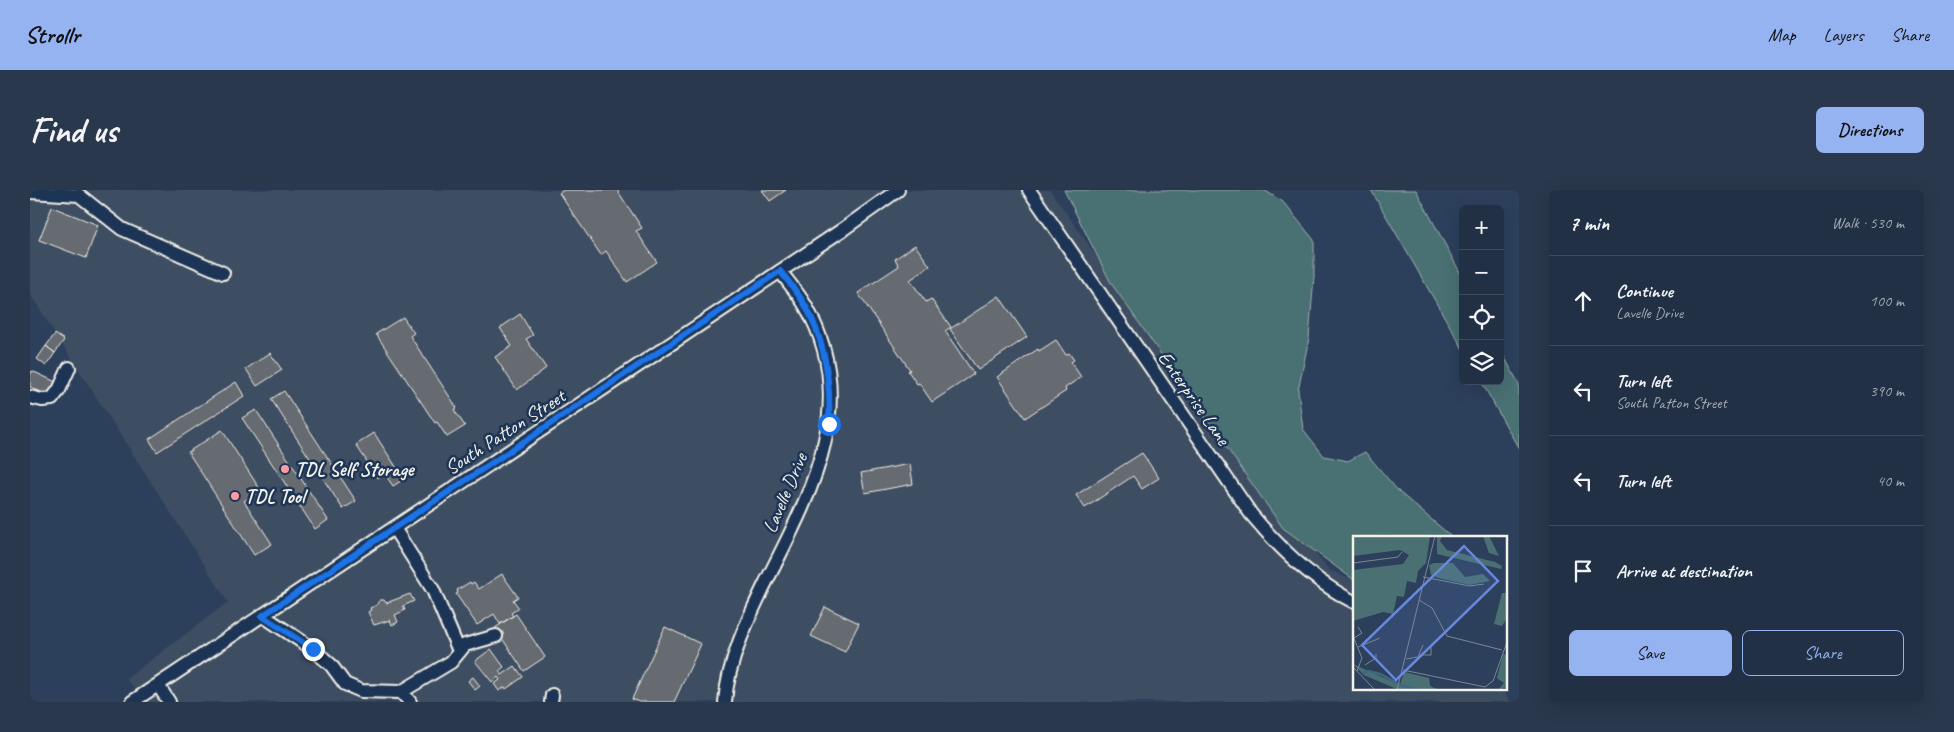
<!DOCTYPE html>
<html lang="en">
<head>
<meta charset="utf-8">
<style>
	body { margin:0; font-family:Caveat,sans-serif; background:#29384c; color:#f1f3f6 }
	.controls { position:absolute; right:15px; top:15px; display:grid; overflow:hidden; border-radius:8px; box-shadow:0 5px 20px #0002 }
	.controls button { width:45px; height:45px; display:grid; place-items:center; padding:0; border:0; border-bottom:1px solid #3e4b5e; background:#213045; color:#f1f3f6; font:25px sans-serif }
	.stop { position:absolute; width:15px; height:15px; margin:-11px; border:4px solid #1a73e8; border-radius:50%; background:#fff }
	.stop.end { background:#1a73e8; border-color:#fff; box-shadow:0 1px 5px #0008 }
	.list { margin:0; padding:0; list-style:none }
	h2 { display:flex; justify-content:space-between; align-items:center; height:65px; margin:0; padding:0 20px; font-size:21px }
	h2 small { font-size:16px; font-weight:400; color:#a2a9b3 }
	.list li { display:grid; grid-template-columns:32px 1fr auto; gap:15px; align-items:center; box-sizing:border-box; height:90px; padding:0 20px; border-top:1px solid #3e4b5e }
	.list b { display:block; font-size:19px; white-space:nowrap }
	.list p { margin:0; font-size:16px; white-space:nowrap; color:#a2a9b3 }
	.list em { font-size:16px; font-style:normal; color:#a2a9b3 }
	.actions { display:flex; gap:10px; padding:15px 20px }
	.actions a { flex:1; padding:11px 0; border:1px solid #95b2f1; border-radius:8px; text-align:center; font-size:18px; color:#95b2f1 }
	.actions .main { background:#95b2f1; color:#111 }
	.icon { flex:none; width:28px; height:28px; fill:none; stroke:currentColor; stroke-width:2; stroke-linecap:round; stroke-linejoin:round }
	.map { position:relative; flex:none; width:1489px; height:512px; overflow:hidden; border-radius:8px }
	header { display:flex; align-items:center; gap:30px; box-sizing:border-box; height:70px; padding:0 25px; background:#95b2f1; color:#111 }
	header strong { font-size:24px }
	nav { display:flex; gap:28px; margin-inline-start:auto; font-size:18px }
	.intro { display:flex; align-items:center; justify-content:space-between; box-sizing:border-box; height:120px; padding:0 30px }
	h1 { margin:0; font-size:35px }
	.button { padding:12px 22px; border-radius:8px; background:#95b2f1; color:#111; font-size:18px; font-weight:700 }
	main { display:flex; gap:30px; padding:0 30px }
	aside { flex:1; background:#213045; border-radius:8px; box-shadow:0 5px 20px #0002 }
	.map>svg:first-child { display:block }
	.built { fill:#3d4d62 }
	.green { fill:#4a7073; stroke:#9fb0ae }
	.building { fill:#666b71; stroke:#f4f1e8 }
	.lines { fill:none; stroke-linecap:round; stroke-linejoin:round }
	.minor-casing { stroke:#f4f1e8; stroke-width:16 }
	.minor { stroke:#1d3557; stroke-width:12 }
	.route { stroke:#1a73e8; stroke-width:6 }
	.poi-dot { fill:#ff9aa2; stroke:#1d3557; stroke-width:2 }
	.labels { text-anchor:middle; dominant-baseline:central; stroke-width:5; stroke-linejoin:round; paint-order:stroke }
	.street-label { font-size:20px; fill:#f4f1e8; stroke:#1d3557 }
	.poi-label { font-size:20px; font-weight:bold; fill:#f4f1e8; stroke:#1d3557; text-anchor:start }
	.inset-river { fill:none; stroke:#3c6881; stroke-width:2.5 }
	.inset-road { fill:none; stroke:#7c8794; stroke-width:1 }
	.view { fill:#6887de; fill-opacity:0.15; stroke:#6887de; stroke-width:2.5 }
	.inset-edge { fill:none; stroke:#f4f1e8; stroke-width:2.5 }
</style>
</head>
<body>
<header>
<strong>Strollr</strong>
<nav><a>Map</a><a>Layers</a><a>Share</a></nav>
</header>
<div class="intro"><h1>Find us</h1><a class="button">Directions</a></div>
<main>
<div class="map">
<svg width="1489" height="512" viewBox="0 0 1489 512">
	<rect width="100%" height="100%" fill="#2c405c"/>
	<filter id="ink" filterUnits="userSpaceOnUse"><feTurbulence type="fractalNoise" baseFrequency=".02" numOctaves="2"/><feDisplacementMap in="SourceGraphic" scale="10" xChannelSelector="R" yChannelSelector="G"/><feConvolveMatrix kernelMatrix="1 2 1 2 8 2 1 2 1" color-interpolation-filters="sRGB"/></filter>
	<g filter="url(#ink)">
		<path class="built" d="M0 0H1020L1224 290 1299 380 1324 391V498H1472L1480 512H117L96 489 198 412 0 104Z"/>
		<path class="green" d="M1034 0H1234L1253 12 1284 50V86L1279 148 1268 201 1273 239 1294 266 1318 271 1335 262 1369 302 1422 347H1324V390L1253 338 1081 93Z
			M1341 0H1386L1433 88V159Z
			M1470 159 1489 194V259L1451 191H1470Z"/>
		<path class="building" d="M534 0H587L612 38 606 41 627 72 597 92 576 61 571 65 529 3Z
			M732 0H756L740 11Z
			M22 17 68 35 56 68 9 50Z
			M885 55 900 76 880 90 896 112 901 109 921 137 915 141 944 184 902 212 889 193 887 194 878 181 880 180 828 103 869 76 865 69Z
			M969 106 997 147 948 180 920 139Z
			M490 124 503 145 496 149 516 178 487 200 465 167 482 156 470 138Z
			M373 127 384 143 380 146 427 218 424 220 435 236 417 247 407 232 405 233 346 144Z
			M25 144 34 150 25 163 16 156Z
			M1026 150 1036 165 1039 163 1044 170 1041 172 1051 187 1035 198 1036 201 995 228 967 187 1008 159 1009 161Z
			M16 156 25 163 16 176 7 169Z
			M240 163 252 180 227 196 216 179Z
			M2 181 26 192 20 206 0 197V186Z
			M206 192 214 206 127 262 119 249Z
			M254 201 326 311 313 319 241 209Z
			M226 220 298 330 285 339 212 228Z
			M192 240 231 301 214 311 242 354 224 365 158 262Z
			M344 243 374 289 363 296 354 283 348 288 326 255Z
			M1112 263 1129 288 1112 299 1103 286 1055 318 1046 305Z
			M880 274 883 294 835 303 831 283Z
			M472 384 488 407 483 410 489 418 481 423 483 426 470 434 464 424 447 435 426 404 428 403 427 400 440 392 441 394 444 392 449 399Z
			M380 404 384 411 373 416 375 420 365 425 368 432 362 435 360 430 344 435 338 422 341 420 340 418 347 415 348 412 350 410H354L356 413Z
			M795 417 829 433 815 462 781 446Z
			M486 424 515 467 494 481 465 438Z
			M635 437 671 454 644 512H609L602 509Z
			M461 459 474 477 469 481 472 485 485 476 493 487 476 499 475 497 469 501 464 494 470 490 468 487 462 492 445 471Z
			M443 487 450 496 445 500 438 491Z"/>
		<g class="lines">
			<g class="minor-casing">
				<path id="minor" d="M999 0 1221 324C1250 359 1283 391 1324 412
					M0 2 49 5 92 39 193 83
					M0 207 12 210 22 209 29 200 39 178
					M364 338 403 400 429 461
					M232 425 283 459 301 475 315 494 331 501 371 502 421 472 435 455 466 446
					M128 495 139 512
					M371 502 380 512
					M102 512 812 40 868 0
					M521 512 522 505
					M695 512C698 471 717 431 735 394 780 305 832 212 775 115 768 103 758 92 750 81"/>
			</g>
			<use href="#minor" class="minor"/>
		</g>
	</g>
	<g class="lines" filter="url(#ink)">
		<path class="route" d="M283 459 232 426 750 81C759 92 768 103 775 115 796 152 801 193 799 234"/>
	</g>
	<g class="poi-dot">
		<circle cx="255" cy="279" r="5"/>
		<circle cx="205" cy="306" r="5"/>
	</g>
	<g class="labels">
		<g class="street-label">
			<text transform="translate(1164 208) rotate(55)">Enterprise Lane</text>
			<text transform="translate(475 242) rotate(-33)">South Patton Street</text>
			<text transform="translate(755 303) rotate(-67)">Lavelle Drive</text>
		</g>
		<g class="poi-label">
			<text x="265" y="279">TDL Self Storage</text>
			<text x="215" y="306">TDL Tool</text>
		</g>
	</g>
	<g transform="translate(1323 346)">
		<rect width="154" height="154" fill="#2c405c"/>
		<path d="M0 0H77L73 27 65 35 63 47 54 45 51 61 44 60 40 78 30 76 0 85V34L50 28 56 19 47 14 0 20ZM84 0H89L87 5 94 14 142 26 149 30 148 33 84 18ZM130 0H136L146 20 136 17ZM81 27H100L112 41 130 38 137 45 117 49 89 43 78 39 76 29ZM149 57H154V82L149 90 141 88ZM150 118 154 119V151L145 154 151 147 144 142ZM0 128 47 149 51 136 76 142 77 150 86 154H46L11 139Z" fill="#4a7073"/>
		<path class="inset-river" d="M9 137 15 135 27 138 50 150 69 154"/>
		<path class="inset-road" d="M0 27 45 21 49 16M70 41 117 50 131 48M66 64 79 72 94 100 149 114M0 100 9 122 4 135M1 102 9 97 5 91M5 111 27 102M68 119H78V109M53 123 65 121 70 109M12 129 23 122V118M0 131 22 154M50 134 132 151 140 145 154 106M44 154 82 0"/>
		<path class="view" d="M111 10 145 45 43 144 9 109Z"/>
		<rect width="154" height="154" class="inset-edge"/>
	</g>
</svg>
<div class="controls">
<button>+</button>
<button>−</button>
<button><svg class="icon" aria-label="locate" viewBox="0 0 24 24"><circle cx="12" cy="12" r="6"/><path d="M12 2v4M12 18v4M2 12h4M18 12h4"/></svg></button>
<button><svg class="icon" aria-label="layers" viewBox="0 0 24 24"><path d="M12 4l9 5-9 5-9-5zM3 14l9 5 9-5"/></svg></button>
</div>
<div class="stop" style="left:799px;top:234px"></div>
<div class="stop end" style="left:283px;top:459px"></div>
</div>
<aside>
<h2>7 min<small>Walk · 530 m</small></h2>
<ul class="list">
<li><svg class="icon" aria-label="ahead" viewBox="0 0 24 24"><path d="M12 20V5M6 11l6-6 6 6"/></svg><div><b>Continue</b><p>Lavelle Drive</p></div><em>100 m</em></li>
<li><svg class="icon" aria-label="left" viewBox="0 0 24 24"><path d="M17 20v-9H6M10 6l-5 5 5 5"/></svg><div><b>Turn left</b><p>South Patton Street</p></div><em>390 m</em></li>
<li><svg class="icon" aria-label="left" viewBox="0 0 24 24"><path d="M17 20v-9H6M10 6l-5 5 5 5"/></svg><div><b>Turn left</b></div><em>40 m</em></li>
<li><svg class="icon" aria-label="arrive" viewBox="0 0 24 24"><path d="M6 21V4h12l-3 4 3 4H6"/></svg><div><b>Arrive at destination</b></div></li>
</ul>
<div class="actions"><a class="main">Save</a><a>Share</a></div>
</aside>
</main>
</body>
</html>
